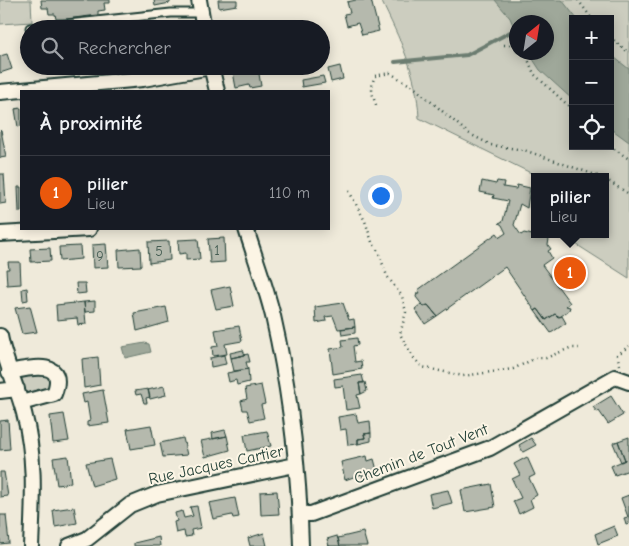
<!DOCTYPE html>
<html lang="fr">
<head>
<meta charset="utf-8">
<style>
	body { margin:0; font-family:"Comic Neue",sans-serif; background:#20242c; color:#f1f3f6 }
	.controls { position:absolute; right:15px; top:15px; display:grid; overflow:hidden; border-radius:0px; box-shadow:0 2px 12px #0003 }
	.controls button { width:45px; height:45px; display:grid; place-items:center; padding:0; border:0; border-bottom:1px solid #363941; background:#171b24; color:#f1f3f6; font:25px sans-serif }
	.compass { position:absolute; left:509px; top:15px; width:45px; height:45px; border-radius:50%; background:#171b24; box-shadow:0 2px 12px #0003; rotate:30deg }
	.you { position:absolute; left:380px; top:195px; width:18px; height:18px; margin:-12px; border:4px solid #fff; border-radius:50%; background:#1a73e8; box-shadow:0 0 0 8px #1a73e833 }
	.badge { display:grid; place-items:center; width:32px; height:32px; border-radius:50%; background:#ea580c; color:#fff; font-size:16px; font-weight:700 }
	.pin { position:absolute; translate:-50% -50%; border:2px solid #fff; box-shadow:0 1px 5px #0006 }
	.popup { position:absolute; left:531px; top:173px; width:78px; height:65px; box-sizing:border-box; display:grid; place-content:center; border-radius:0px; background:#171b24; filter:drop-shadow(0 1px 4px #0005); font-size:16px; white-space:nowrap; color:#9ea1a6 }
	.popup b { font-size:19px; color:#f1f3f6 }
	.popup::after { content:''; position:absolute; left:50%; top:100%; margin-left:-10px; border:10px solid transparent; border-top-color:#171b24 }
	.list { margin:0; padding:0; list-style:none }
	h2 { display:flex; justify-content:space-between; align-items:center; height:65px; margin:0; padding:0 20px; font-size:21px }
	h2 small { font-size:16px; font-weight:400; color:#9ea1a6 }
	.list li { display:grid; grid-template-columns:32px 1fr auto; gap:15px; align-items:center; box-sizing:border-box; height:75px; padding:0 20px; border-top:1px solid #363941 }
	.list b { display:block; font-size:19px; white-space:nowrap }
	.list p { margin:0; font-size:16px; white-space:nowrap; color:#9ea1a6 }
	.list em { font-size:16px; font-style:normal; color:#9ea1a6 }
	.icon { flex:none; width:28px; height:28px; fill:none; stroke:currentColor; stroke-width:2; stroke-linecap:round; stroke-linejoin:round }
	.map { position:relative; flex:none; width:629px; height:546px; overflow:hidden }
	.search { position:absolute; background:#171b24; box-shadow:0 2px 12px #0003; left:20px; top:20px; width:310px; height:55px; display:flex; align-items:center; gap:12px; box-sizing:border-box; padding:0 18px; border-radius:28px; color:#9ea1a6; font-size:19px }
	.panel { position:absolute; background:#171b24; box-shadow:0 2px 12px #0003; left:20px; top:90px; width:310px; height:140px; border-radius:0px }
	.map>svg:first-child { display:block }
	.green { fill:#cccdbf; stroke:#76857a; fill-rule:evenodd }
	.water { fill:#9fa89a; stroke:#6c7d71 }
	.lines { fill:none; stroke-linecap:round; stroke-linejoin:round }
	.stream { stroke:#6c7d71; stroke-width:4 }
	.building { fill:#b5b9ad; stroke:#1f3d34 }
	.service-casing { stroke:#1f3d34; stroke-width:11 }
	.minor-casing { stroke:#1f3d34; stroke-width:18 }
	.path { stroke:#1f3d34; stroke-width:2.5; stroke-dasharray:1 4; stroke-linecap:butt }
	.service { stroke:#fcf5e5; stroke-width:7 }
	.minor { stroke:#fcf5e5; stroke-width:14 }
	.labels { text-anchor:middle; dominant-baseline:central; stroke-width:4; stroke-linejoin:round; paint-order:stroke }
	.number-label { font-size:14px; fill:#445c52 }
	.street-label { font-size:16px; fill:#1f3d34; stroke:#fcf5e5 }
</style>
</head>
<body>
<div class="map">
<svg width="629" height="546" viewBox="0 0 629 546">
	<rect width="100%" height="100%" fill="#efeada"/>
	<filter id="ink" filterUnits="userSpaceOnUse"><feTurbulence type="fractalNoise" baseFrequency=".02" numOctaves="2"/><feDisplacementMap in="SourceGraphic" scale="10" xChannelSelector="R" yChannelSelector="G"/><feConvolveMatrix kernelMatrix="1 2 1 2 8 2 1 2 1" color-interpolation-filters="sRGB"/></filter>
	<g filter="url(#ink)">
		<path class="green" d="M0 0H31L32 22 0 24Z
			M381 0H629V278L560 234H605V177H539L419 118C417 72 400 40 381 0ZM573 19H610V146H573ZM516 22H546V52H516Z
			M21 374 50 375 51 390 25 395 20 378Z"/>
		<path class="water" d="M495 0H562L577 19H573V100L540 70 529 53 546 52V22H516V32L510 18Z
			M610 54 629 69V142L610 128Z
			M145 343 149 344 151 352 125 358 122 347Z"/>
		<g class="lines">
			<path class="stream" d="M395 62 467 55 516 29"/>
		</g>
		<path class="building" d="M41 0H110V3H104L105 10 98 11V15L66 19H56L55 14H49L48 8H42Z
			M154 0H170V3L155 6Z
			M218 0H237V5L219 8Z
			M356 0H371L379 31 362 35 358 23 347 26 344 14 350 13 347 2Z
			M7 54 12 69 0 73V56Z
			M340 66 343 79 331 82 328 69Z
			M258 68 261 86 250 88 249 85 236 88 233 72Z
			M323 76 325 83 302 87 301 80Z
			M21 108V126L18 127 15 109Z
			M1 130 6 157 0 158V131Z
			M0 174H4L6 203 0 204Z
			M482 181 496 184 497 181 504 182 503 187 516 189 517 185 530 188 527 208 520 204 514 225 521 235 524 233 549 239 548 245 551 249 548 251 552 258 542 265 570 303 566 306 570 307 569 310 560 317 555 314 546 320 538 309 535 311 505 267 437 316 428 305 423 306 416 297 417 293H420L418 290 497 233 500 237 506 233 502 225 499 223 503 221 508 201 493 198 494 195 480 192Z
			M18 187H21V212H19Z
			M224 238 225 262 210 263 208 239Z
			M198 239 200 259 186 260V253L179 254 178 240Z
			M169 241 170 260 149 263 148 242Z
			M106 244 108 267 93 268 92 245Z
			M80 246 81 259 60 261 59 247Z
			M50 248 51 261 31 262 30 249Z
			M140 248 141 266 119 267 118 250Z
			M8 262H20L21 284 7 285 6 269H9Z
			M76 283H85L86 293 77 294Z
			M230 286 234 306 216 309 211 290Z
			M27 288 28 300 23 301 22 289Z
			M95 301V311L85 312 84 302Z
			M84 302 86 324 78 325 77 318 57 320 56 305Z
			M343 303 349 320 354 319 355 327 338 329 333 316 325 317 326 321 316 323 315 307Z
			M421 304 424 307 428 305 437 316 425 324 415 309Z
			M30 306 37 332 22 334 15 308Z
			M166 307 169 322 137 331 134 313Z
			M538 309 546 320 555 314 558 317 562 316 566 323 551 333 535 311Z
			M239 326 242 341 225 344 227 354 213 356 212 347 218 346 215 330Z
			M355 327V333L342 335 341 329Z
			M357 338 358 345 353 346 355 362 361 361 362 369 333 374 330 349 343 347 342 340Z
			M243 350 245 355 231 358 230 353Z
			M248 354 250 362H246L248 369 234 371 231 358Z
			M224 355 226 364 211 367 210 358Z
			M98 357 100 385 84 388 82 359Z
			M248 369 249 382 237 385 236 380 229 382 227 373Z
			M362 375 364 383H359L361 394 357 395 360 408 346 410 343 386 335 387 334 379Z
			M365 382 367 391 361 394 359 383Z
			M261 385 265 404 261 405 264 418 250 421 247 410H243L241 401 247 399 245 388Z
			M164 386 166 395 150 399 148 390Z
			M148 389 150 397 146 398 147 403H144L141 394 136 395 135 391Z
			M103 390 109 423 87 426V422L90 421 87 402 84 403 82 394Z
			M611 396 623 415 608 424 599 411 597 412 593 407Z
			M64 414 69 441 53 443 50 416Z
			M356 414 358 423 370 421 371 433 364 434 365 438 358 439V444L348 445 346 429 340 430 338 417Z
			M8 420 10 449 0 450V421Z
			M151 425 155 445 131 449 127 429Z
			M225 430 227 436 213 439 212 433Z
			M267 431 271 446 247 451 244 435Z
			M371 433V441L358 444V439L365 438 364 434Z
			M227 436 230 450 205 457 201 441Z
			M629 437V470L615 475 611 466 625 460 618 441Z
			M183 438 187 455 163 457 160 443Z
			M531 438 536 445 523 452 519 445Z
			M618 441 625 460 621 462 613 443Z
			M68 456 71 483 57 485 53 458Z
			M367 456 368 461 374 459 378 474 363 478 362 474 345 480 341 462Z
			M527 457 535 475 529 478 537 495 530 499 533 507 519 514 513 501 521 498 512 479 520 475 514 464Z
			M110 459 115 479 92 486 86 463Z
			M0 472H4L8 496 0 497Z
			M491 484 495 507 465 512 461 490Z
			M448 490 452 503 432 508 429 494Z
			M277 491 279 514 261 515 260 492Z
			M629 495V524L626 525 624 518 628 517 621 498Z
			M235 498 239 517 233 518 232 515 213 519 209 503Z
			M197 506 201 528 191 530 192 536 185 537 184 531 176 533 174 522 177 521 175 513 182 511 184 518 193 516 190 507Z
			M74 507 77 523 55 527 53 510Z
			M0 515H6L9 543 0 544Z
			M614 526 618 536 598 544 595 534Z
			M363 532 367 546H340L338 538Z
			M264 533 267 546H250L248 538Z
			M337 536 340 546H329L327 539Z
			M159 537 160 546H134V543Z"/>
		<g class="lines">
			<g class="service-casing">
				<path id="service" d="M30 28 171 13H201"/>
			</g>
			<g class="minor-casing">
				<path id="minor" d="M199 0 204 29
					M211 66 217 91
					M0 92 143 79 211 67
					M246 229C255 258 266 287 273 316 290 391 299 470 301 546
					M0 234 89 229
					M0 336C5 363 17 386 24 413 36 458 33 500 31 546
					M9 372C29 368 68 358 54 394L21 403
					M0 391 17 389
					M300 514H311L490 448 615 377 629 382
					M69 546 87 539 130 505 157 494 295 465"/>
			</g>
			<path class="path" d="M578 0 592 19
				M610 37 629 53
				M504 45H516
				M525 52 534 74 573 110
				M376 105C372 94 370 87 375 76L390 73 415 88 468 133 491 145 524 150 601 177
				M610 146 629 159
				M605 179 629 194
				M349 191 365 221 372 242 378 251 387 276 402 296 406 312 400 334 413 357 422 367 463 376 513 369 536 358H546L570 348H579
				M620 365 617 355 629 346"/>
			<use href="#service" class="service"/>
			<use href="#minor" class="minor"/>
		</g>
	</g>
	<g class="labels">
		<g class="number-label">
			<text x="217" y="250">1</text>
			<text x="159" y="251">5</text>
			<text x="100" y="256">9</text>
		</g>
		<g class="street-label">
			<text transform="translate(421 454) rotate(-21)">Chemin de Tout Vent</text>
			<text transform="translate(216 465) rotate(-12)">Rue Jacques Cartier</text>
		</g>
	</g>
</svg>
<div class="controls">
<button>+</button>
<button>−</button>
<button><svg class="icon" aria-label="locate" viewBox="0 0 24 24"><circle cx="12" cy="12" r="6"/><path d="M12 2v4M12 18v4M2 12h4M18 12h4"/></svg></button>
</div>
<svg class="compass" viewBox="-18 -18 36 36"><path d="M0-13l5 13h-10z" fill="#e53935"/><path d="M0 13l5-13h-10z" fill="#9ea1a6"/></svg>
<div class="you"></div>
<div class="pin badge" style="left:570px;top:273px">1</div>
<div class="popup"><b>pilier</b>Lieu</div>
<div class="search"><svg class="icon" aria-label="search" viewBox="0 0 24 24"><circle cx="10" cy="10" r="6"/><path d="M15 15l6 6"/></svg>Rechercher</div>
<section class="panel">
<h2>À proximité<small></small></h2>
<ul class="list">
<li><span class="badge">1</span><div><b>pilier</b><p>Lieu</p></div><em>110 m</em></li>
</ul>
</section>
</div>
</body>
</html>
